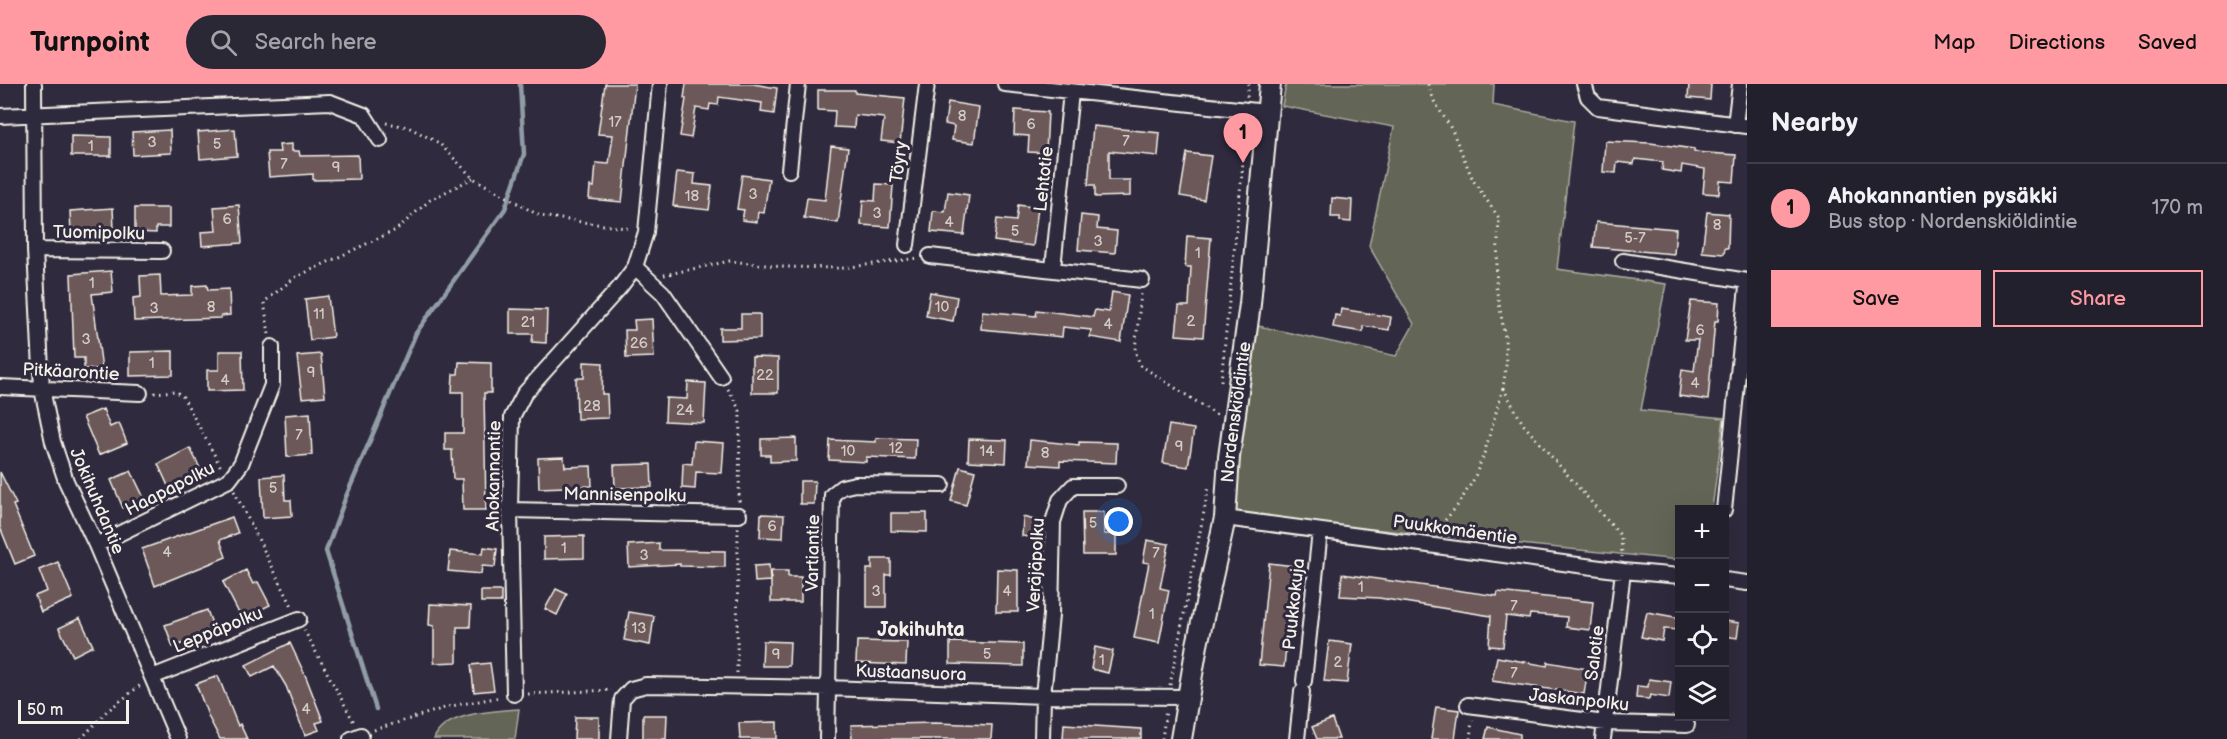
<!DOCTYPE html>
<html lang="en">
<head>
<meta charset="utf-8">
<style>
	body { margin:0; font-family:"Balsamiq Sans",sans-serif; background:#2b2836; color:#f1f3f6 }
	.controls { position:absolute; right:18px; bottom:18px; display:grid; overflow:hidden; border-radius:0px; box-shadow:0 6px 24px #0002 }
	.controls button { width:54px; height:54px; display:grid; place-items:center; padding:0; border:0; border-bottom:2px solid #403e4a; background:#23202e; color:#f1f3f6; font:30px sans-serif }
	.scale { position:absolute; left:18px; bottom:15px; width:111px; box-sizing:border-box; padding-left:6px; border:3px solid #f4f1e8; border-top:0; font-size:16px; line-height:21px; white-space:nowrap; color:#f4f1e8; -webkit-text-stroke:4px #2f2a3d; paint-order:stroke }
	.you { position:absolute; left:1119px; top:438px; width:21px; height:21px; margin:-15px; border:4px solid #fff; border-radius:50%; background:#1a73e8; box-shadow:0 0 0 9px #1a73e833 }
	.badge { display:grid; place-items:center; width:39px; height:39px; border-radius:50%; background:#ff9aa2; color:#111; font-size:20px; font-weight:700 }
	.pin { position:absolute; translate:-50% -50px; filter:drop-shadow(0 2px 3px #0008) }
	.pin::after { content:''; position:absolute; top:32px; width:21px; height:18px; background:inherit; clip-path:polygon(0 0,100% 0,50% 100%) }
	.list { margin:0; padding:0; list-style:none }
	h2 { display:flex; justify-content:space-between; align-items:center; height:78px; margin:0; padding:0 24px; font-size:26px }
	h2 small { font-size:20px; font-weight:400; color:#a3a3aa }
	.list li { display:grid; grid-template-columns:39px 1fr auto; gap:18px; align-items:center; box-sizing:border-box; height:90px; padding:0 24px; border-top:2px solid #403e4a }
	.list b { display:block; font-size:22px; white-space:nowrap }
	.list p { margin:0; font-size:20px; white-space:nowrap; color:#a3a3aa }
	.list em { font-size:20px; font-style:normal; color:#a3a3aa }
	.actions { display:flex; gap:12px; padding:18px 24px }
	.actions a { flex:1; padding:14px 0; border:2px solid #ff9aa2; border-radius:0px; text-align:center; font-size:21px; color:#ff9aa2 }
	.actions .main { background:#ff9aa2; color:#111 }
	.icon { flex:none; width:33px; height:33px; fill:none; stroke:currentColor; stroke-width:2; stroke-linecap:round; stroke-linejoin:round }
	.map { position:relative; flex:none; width:1747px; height:655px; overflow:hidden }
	header { display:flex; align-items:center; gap:36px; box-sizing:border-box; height:84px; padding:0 30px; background:#ff9aa2; color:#111 }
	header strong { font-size:28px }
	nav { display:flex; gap:33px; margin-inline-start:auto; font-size:21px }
	.search { width:420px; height:54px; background:#2b2836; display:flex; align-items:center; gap:15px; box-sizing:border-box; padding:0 21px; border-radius:33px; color:#a3a3aa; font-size:22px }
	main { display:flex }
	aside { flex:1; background:#23202e }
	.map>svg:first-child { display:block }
	.green { fill:#646557; stroke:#acaba0; stroke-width:1.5 }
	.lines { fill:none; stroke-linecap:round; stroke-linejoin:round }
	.stream { stroke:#919da6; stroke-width:4.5 }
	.building { fill:#6c5859; stroke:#f4f1e8; stroke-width:1.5 }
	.minor-casing { stroke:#f4f1e8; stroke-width:18 }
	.secondary-casing { stroke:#f4f1e8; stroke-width:24 }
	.path { stroke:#f4f1e8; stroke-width:3; stroke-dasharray:1.5 4.5; stroke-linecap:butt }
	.minor { stroke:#2f2a3d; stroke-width:14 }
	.secondary { stroke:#2f2a3d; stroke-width:20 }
	.labels { text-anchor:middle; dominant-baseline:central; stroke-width:6; stroke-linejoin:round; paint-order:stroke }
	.number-label { font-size:15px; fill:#d2cbc4 }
	.street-label { font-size:18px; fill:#f4f1e8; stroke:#2f2a3d }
	.neighbourhood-label { font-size:20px; font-weight:bold; fill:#f4f1e8; stroke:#2f2a3d }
</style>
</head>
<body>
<header>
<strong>Turnpoint</strong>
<div class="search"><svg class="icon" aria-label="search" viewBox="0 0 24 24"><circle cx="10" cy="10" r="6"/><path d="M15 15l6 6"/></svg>Search here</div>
<nav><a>Map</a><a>Directions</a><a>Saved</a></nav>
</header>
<main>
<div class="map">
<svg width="1747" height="655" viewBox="0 0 1747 655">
	<rect width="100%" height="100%" fill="#2f2a3d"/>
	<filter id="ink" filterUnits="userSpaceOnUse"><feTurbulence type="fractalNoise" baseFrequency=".0167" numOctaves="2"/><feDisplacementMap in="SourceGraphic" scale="12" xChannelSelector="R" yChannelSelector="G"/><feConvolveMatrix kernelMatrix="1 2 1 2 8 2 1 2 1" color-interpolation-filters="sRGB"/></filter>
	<g filter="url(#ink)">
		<path class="green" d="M1286 0H1494L1493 21 1574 37 1557 185 1666 200 1641 326 1724 334 1712 425 1680 426 1679 476 1232 431 1258 242 1396 272 1414 240 1369 162 1394 43 1282 22Z
			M519 625 515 655H434C444 628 495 627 519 625Z"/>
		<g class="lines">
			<path class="stream" d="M376 625 326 467 345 415 416 249 505 125 524 70 520 0"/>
		</g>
		<path class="building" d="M605 0H635L622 118 589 115 590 102 594 103 596 79 609 80 613 51 598 50Z
			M686 0H753L777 4 774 30 761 28 762 19 719 13 718 21 710 20 709 26 696 24 691 54 680 52 686 15 684 14Z
			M1689 0H1711L1710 16 1688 14Z
			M818 6H855V9L905 14 900 59 881 57 884 34 855 31 854 44 834 43 835 27 818 26Z
			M948 18 979 23 974 59 952 56 954 42 945 40Z
			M1015 26 1048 28 1046 69 1028 68 1029 52 1014 51Z
			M1093 42 1160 49 1158 72 1109 67V96H1130V112L1095 113V101H1088Z
			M235 45 237 72 200 75 198 48Z
			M170 46 171 69 133 71 132 48Z
			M71 52 111 53V72H71Z
			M1605 57 1650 59 1694 65V68L1736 71 1734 98 1720 97 1719 110 1703 109 1705 85 1682 81 1681 89 1662 86 1663 78 1635 75 1634 80 1617 78 1616 89 1603 88Z
			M292 60V67H299L300 72 358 71 359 95 313 96V90L269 93 267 68H280L279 61Z
			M831 62 848 64 838 139 804 134 807 114 825 116Z
			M1187 69 1211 72 1204 116 1180 112Z
			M677 88 695 90 694 100 712 102 709 126 673 122Z
			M742 91 769 95 764 129 758 128 757 138 742 136 744 126 737 125Z
			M876 100 893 101 890 143 861 141 863 116 875 117Z
			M948 108 969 111 964 151 931 148 933 127 945 128Z
			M1332 114 1352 116 1351 138 1340 137V133H1331Z
			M239 121 242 159 202 162 201 148 216 147 214 123Z
			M1018 121 1038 124 1033 162 994 157 997 135 1016 137Z
			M113 124 114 146 71 149 70 127Z
			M135 124H169V143H156V149L135 148Z
			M1707 128 1729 130 1728 164H1725L1724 170 1702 168Z
			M1081 131 1098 133 1097 145 1117 147 1115 169 1078 166Z
			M1596 138 1676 145 1674 170 1593 163Z
			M1187 152 1211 154 1203 253 1176 251 1179 222H1189L1191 183H1185Z
			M111 187 113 208 92 210 102 285H84V274H74L71 190Z
			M160 191 161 212 192 211V202L207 201 208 206 229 205 230 231 221 232V234L134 237 133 214 141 213 140 192Z
			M930 208 957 213 953 237 926 232Z
			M1112 208 1128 211 1121 258 1090 253 1091 246 1063 243 1062 253 981 245 982 227 1036 232 1037 226 1093 233 1095 226 1109 228Z
			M328 212 333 253 310 256 305 215Z
			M1691 217 1719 219 1718 237H1715L1708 316 1679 312 1682 285 1694 287 1698 256H1685Z
			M510 225 547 226 546 259 532 258 533 250H510Z
			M1341 225 1391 233 1389 246 1363 242V248L1333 243 1335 231 1340 232Z
			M741 230H760V255L720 256V244H741Z
			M652 235 654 273 626 274 625 246H635L634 236Z
			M173 267V291L130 292V268Z
			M219 267H242L243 306 207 307V286H219Z
			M321 270 325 312 302 314 297 272Z
			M752 273 778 274V309H752Z
			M459 278 491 279V309H484L486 426H463L462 395H453L452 366H445V349H463V308H452L453 290H458Z
			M584 278 603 279 602 310H607L608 334 577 335 576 294H584Z
			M688 298 706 299 704 339 665 337 666 314 687 315Z
			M103 325 110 343 119 339 127 359 99 371 83 333Z
			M310 329 312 371 287 373 285 331Z
			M1169 341 1194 345 1188 383 1163 379Z
			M796 354V377L770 378V371H761V355Z
			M876 354 916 355 915 375 866 373V378L829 376 830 356 876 358Z
			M969 355 1007 356 1006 379 968 377Z
			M1030 356 1079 361V358L1117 359 1116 379 1060 377V382L1028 380Z
			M694 357 724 359 722 389 696 388 695 405 682 404 683 379 692 380Z
			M190 364 200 384 193 387 196 392 169 404 158 380Z
			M564 373 565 383 591 382 592 402 539 404 538 374Z
			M651 380 652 403 615 404 614 381Z
			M960 383 975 387 966 421 951 417Z
			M131 387 144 414 123 424 111 396Z
			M0 388 16 420 13 421 34 472 15 480 0 443Z
			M284 391 285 416H291L292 432 263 434 261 393Z
			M800 397H815L814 420H800Z
			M1082 428H1104V450H1116V471H1083Z
			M891 429H927V448L891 447Z
			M761 430 784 431 783 454 760 453Z
			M232 433 238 449 220 456 226 473 155 502 142 465Z
			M1023 433 1042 438 1038 455 1022 452Z
			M584 452V474L544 475V453Z
			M1147 456 1169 460 1160 504 1169 506 1159 559 1134 554 1149 479 1143 478Z
			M659 459V466L725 467V483L680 482V480L629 483 628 461Z
			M484 463 497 465 495 483 482 482 481 490 448 487 450 467 483 470Z
			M872 475H891V491H886V523H867V485H872Z
			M58 478 73 514 41 528 35 512 47 507 39 486Z
			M1269 479 1294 482 1284 583 1259 581Z
			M769 481 770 497 755 498 754 482Z
			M997 485 1018 486V528H996Z
			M246 486 253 500 258 498 270 521 242 535 223 498Z
			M771 487H788V493H801V518H771Z
			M1342 490 1497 512 1498 508 1593 518 1590 546 1566 543 1567 533 1530 530 1529 535 1506 532 1503 563 1489 562 1491 532 1379 514 1340 512Z
			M556 505 567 510 557 531 545 525Z
			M481 507H501V518H481Z
			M430 520 471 522 470 543H457V578L434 579V542L429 541Z
			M207 526 215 548 173 563 165 541Z
			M629 528 654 532 650 561 624 556Z
			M1647 528 1680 534V546L1664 545 1662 557 1641 553Z
			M80 534 93 562 73 572 59 544Z
			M1725 537 1739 539 1737 554 1725 552Z
			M763 557 790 558 789 582H762Z
			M857 557 907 558 906 581 856 579Z
			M1329 557 1352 560 1347 599 1324 597Z
			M950 558 1023 560V582L950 580Z
			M290 559 306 593 323 637 316 639 319 646 305 651 286 602 274 582 252 593 246 581Z
			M1095 563 1113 567 1108 589 1091 585Z
			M1497 573 1547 582 1548 578 1588 585 1584 610 1492 597Z
			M490 579 494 606 474 608 471 581Z
			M218 592 238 642 240 640 247 655H220L209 634 196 600Z
			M1649 595 1671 598 1669 614 1650 611 1649 615 1636 614 1637 602 1648 603Z
			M1436 623 1459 626 1455 655H1431Z
			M643 631H667L666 655H643Z
			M575 633H599V655H574Z
			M1332 635 1339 655H1317L1312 643Z
			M777 638V655H740L739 639Z
			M935 639 992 641 991 655H852L851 641Z
			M1064 640 1141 645V655H1063Z
			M1488 643 1520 650V655H1485Z"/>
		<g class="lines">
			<g class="minor-casing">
				<path id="minor" d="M34 0 35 166 42 305 53 358 66 397 96 461 178 655
					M1005 0 1266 28
					M1584 0 1588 13 1598 23 1747 42
					M0 32 330 18 364 31 380 56
					M1735 41 1740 0
					M789 86 798 0
					M907 161 927 0
					M35 166 162 167
					M930 172 1142 196
					M1623 177 1747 197
					M635 183 663 209 721 293
					M1053 184 1071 8
					M0 303 140 309
					M510 426 739 431
					M1724 426 1747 203
					M1225 434 1623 487 1680 492
					M96 461 229 396 241 380 272 301V263
					M1724 496 1747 499
					M152 593 299 535
					M1304 597 1320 447
					M514 610 510 426 512 333 524 310 620 203 635 183 646 148 660 0
					M1468 621 1605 639 1687 641
					M351 655 361 651
					M619 655 622 615 631 605 646 601 828 604 1043 612 1190 613
					M827 655 832 411 842 403 855 400 942 401
					M1042 655 1043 612 1051 531 1053 438 1060 416 1073 402H1117
					M1297 655 1302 608
					M1603 655 1623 487"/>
			</g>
			<g class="secondary-casing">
				<g id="secondary">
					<path id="s1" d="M1181 655 1197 561 1225 434 1229 373 1250 220 1270 0"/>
				</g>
			</g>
			<path class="path" d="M1428 0 1434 17 1452 46 1473 96 1499 134 1496 203 1505 253 1506 282 1503 304 1484 370 1474 395 1458 421 1434 449
				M1247 13 1249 0
				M386 39 408 43 439 59 473 94 540 132 632 145
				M664 191 730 177 783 183 843 184 918 174
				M1141 210 1135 266 1140 281 1217 331
				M269 250 264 218 294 194 396 146 430 116 473 94
				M1221 297 1243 79 1244 37
				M1503 304 1523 340 1621 452 1622 473
				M728 305 740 327 739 418
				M154 309 175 307 183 313 222 385
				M234 407 293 524
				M304 546 355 640
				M737 589 738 443
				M1170 601 1209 402
				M528 610 612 606
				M374 646 451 622 501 613
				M81 655 106 628 142 600
				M1162 655 1166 626
				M1470 655 1472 636"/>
			<use href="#minor" class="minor"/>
			<use href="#secondary" class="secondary"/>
		</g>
	</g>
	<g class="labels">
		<g class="number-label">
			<text x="962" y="32">8</text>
			<text x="615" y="38">17</text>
			<text x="1031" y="40">6</text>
			<text x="1126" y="57">7</text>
			<text x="152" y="58">3</text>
			<text x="217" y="60">5</text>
			<text x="91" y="62">1</text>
			<text x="284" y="80">7</text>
			<text x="336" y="83">9</text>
			<text x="753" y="110">3</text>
			<text x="692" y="112">18</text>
			<text x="877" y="129">3</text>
			<text x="227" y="135">6</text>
			<text x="949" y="138">4</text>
			<text x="1717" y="141">8</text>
			<text x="1015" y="147">5</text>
			<text x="1635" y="154">5-7</text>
			<text x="1098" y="157">3</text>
			<text x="1198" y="169">1</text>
			<text x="92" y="199">1</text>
			<text x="211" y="223">8</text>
			<text x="942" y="223">10</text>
			<text x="154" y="224">3</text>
			<text x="319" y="230">11</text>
			<text x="1191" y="237">2</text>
			<text x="528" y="238">21</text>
			<text x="1108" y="240">4</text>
			<text x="1700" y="246">6</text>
			<text x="86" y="255">3</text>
			<text x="639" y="259">26</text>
			<text x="152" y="279">1</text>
			<text x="311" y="288">9</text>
			<text x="765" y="291">22</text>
			<text x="225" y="296">4</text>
			<text x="1695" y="299">4</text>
			<text x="592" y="322">28</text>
			<text x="685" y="326">24</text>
			<text x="299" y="351">7</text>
			<text x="1179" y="362">9</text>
			<text x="896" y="364">12</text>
			<text x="848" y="367">10</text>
			<text x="987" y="367">14</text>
			<text x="1045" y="369">8</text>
			<text x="273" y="404">5</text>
			<text x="1093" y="439">5</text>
			<text x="772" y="442">6</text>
			<text x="564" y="464">1</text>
			<text x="167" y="468">4</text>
			<text x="1156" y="469">7</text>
			<text x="644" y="471">3</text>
			<text x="1361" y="503">1</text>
			<text x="876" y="507">3</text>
			<text x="1007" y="507">4</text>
			<text x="1514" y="522">7</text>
			<text x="1152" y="530">1</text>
			<text x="639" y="544">13</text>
			<text x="776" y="570">9</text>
			<text x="987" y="570">5</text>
			<text x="1102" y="576">1</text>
			<text x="1338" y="578">2</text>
			<text x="1514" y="589">7</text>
			<text x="306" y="625">4</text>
		</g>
		<g class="street-label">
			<text transform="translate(899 78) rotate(-83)">Töyry</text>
			<text transform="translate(1044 95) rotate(-84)">Lehtotie</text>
			<text transform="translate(99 149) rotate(1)">Tuomipolku</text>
			<text transform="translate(71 288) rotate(3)">Pitkäarontie</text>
			<text stroke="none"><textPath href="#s1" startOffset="332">Nordenskiöldintie</textPath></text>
			<text transform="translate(494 392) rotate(-89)">Ahokannantie</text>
			<text transform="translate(170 405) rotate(-27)">Haapapolku</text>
			<text transform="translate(625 411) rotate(1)">Mannisenpolku</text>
			<text transform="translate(97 417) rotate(67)">Jokihuhdantie</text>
			<text transform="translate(1455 446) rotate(8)">Puukkomäentie</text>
			<text transform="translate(813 469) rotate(-89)">Vartiantie</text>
			<text transform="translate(1036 481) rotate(-87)">Veräjäpolku</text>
			<text transform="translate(1294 520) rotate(-84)">Puukkokuja</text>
			<text transform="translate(218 546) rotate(-22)">Leppäpolku</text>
			<text transform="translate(1595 569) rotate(-83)">Salotie</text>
			<text transform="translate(911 589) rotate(2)">Kustaansuora</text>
			<text transform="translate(1579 616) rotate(6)">Jaskanpolku</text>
		</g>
		<g class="neighbourhood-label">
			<text x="921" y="546">Jokihuhta</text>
		</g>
	</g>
</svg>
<div class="controls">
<button>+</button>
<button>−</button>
<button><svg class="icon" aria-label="locate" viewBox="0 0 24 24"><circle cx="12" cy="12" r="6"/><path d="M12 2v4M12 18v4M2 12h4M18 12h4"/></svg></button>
<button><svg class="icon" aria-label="layers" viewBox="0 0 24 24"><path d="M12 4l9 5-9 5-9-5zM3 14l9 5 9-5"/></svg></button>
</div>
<div class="scale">50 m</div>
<div class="you"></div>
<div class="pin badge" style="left:1243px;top:79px">1</div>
</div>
<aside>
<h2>Nearby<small></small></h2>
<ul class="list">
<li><span class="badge">1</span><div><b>Ahokannantien pysäkki</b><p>Bus stop · Nordenskiöldintie</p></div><em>170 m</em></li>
</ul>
<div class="actions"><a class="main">Save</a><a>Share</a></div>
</aside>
</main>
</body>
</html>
